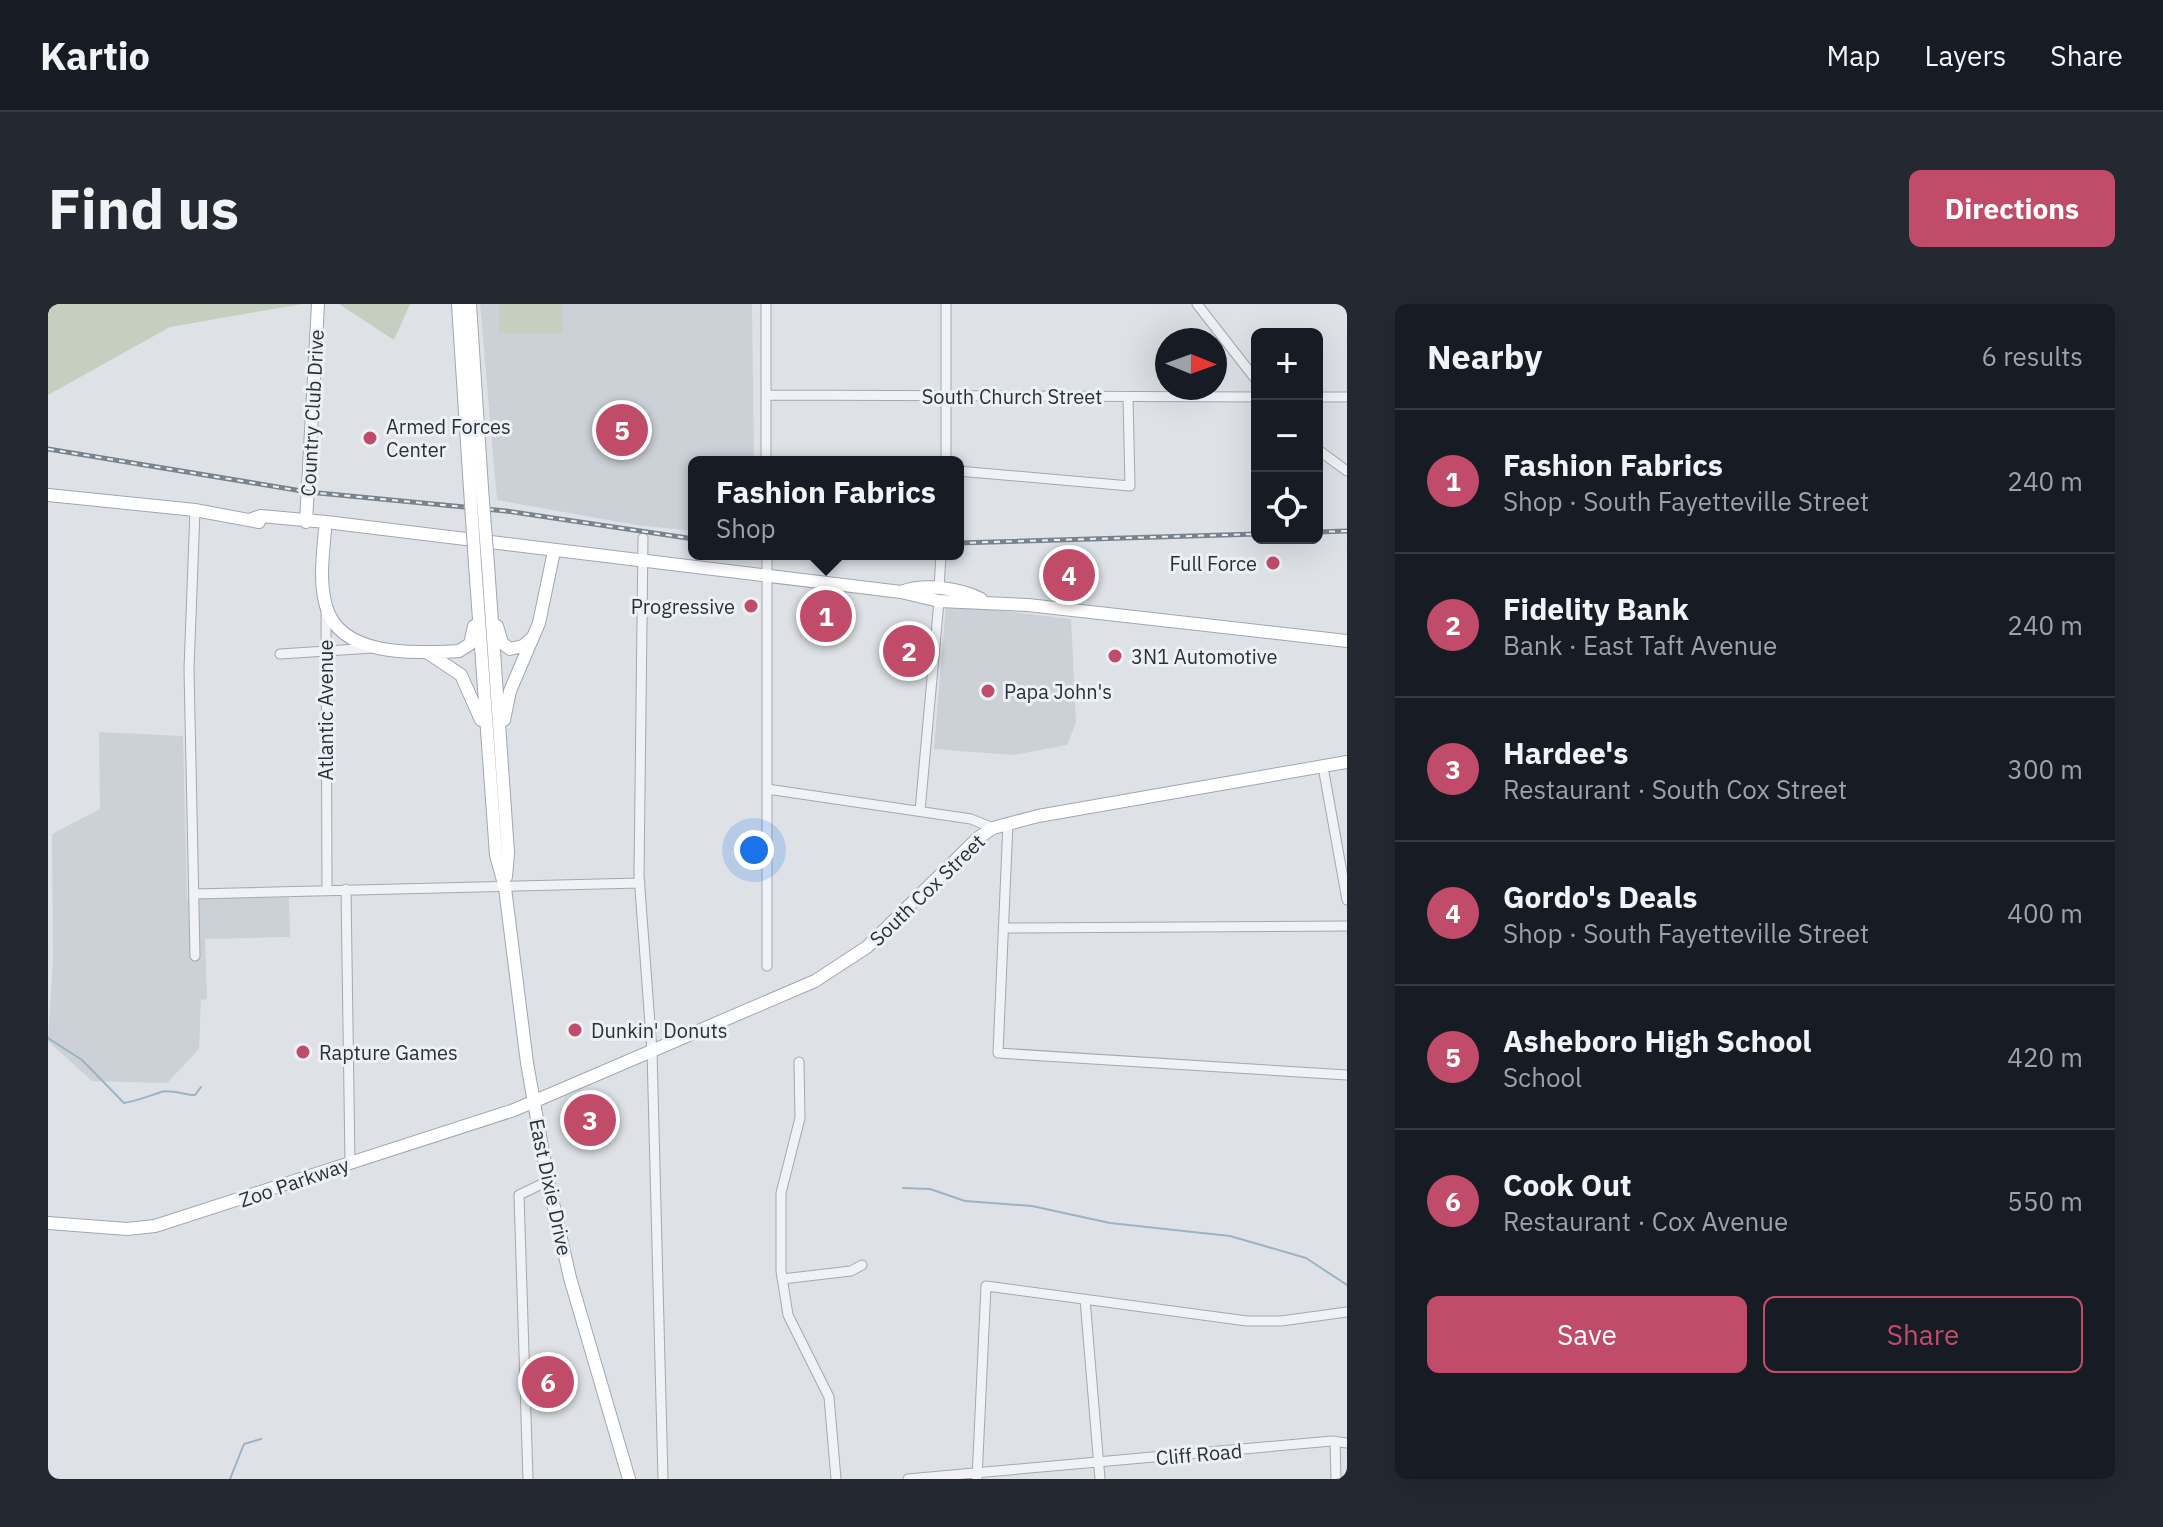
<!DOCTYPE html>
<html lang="en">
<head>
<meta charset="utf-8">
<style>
	body { margin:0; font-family:"IBM Plex Sans",sans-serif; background:#242831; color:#f1f3f6 }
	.controls { position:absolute; right:24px; top:24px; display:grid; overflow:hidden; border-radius:12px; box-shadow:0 8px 32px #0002 }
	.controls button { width:72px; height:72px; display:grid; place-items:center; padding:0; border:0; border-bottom:2px solid #363941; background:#171b24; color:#f1f3f6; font:40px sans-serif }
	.compass { position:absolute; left:1107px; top:24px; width:72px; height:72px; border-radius:50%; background:#171b24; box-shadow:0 8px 32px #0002; rotate:91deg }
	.you { position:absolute; left:706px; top:546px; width:28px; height:28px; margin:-20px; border:6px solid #fff; border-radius:50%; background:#1a73e8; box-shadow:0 0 0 12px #1a73e833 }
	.badge { display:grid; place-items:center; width:52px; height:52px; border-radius:50%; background:#c14c6a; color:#fff; font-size:26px; font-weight:700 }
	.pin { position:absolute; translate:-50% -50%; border:4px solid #fff; box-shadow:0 2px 8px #0006 }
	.popup { position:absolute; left:640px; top:152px; width:276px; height:104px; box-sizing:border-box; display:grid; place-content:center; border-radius:12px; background:#171b24; filter:drop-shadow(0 2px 6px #0005); font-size:26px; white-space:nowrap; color:#9ea1a6 }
	.popup b { font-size:30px; color:#f1f3f6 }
	.popup::after { content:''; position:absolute; left:50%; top:100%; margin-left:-16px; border:16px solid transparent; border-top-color:#171b24 }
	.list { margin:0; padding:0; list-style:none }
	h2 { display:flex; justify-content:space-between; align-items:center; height:104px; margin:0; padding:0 32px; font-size:34px }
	h2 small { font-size:26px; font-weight:400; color:#9ea1a6 }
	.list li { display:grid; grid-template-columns:52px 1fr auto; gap:24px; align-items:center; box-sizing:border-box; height:144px; padding:0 32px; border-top:2px solid #363941 }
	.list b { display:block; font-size:30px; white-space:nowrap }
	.list p { margin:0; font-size:26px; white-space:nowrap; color:#9ea1a6 }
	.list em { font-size:26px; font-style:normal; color:#9ea1a6 }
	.actions { display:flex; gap:16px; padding:24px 32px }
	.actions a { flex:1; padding:18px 0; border:2px solid #c14c6a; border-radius:12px; text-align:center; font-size:28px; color:#c14c6a }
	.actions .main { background:#c14c6a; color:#fff }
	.icon { flex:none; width:44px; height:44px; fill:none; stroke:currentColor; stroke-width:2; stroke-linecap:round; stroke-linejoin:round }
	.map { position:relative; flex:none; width:1299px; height:1175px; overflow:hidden; border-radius:12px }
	header { display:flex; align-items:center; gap:48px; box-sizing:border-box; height:112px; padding:0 40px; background:#171b24; border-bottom:2px solid #363941 }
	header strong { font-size:38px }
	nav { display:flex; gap:44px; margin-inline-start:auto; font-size:28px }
	.intro { display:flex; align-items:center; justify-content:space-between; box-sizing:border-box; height:192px; padding:0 48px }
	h1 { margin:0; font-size:56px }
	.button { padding:20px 36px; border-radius:12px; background:#c14c6a; color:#fff; font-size:28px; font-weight:700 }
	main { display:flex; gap:48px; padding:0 48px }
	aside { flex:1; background:#171b24; border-radius:12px; box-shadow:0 8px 32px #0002 }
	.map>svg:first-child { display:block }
	.built { fill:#ccd1d7 }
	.green { fill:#c5cfc0 }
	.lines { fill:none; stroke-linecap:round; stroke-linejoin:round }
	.stream { stroke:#9bb3c3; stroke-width:2 }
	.minor-casing { stroke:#a4a9af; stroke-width:11 }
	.major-casing { stroke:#9ea7b1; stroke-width:14 }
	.minor { stroke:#f0f2f5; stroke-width:9 }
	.major { stroke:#fff; stroke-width:12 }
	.rail-casing { stroke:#79838e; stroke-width:5 }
	.rail { stroke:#edf0f4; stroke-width:2; stroke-dasharray:6; stroke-linecap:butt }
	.major-bridge-casing { stroke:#9ea7b1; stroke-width:14; stroke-linecap:butt }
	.major-bridge { stroke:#fff; stroke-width:12 }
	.poi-dot { fill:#c14c6a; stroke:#edf0f4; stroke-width:3 }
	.labels { text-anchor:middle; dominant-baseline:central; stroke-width:6; stroke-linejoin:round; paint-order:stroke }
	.street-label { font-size:20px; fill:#28313b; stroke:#edf0f4 }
	.poi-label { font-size:20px; fill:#28313b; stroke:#edf0f4; text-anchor:start }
</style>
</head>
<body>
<header>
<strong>Kartio</strong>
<nav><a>Map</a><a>Layers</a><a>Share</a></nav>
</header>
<div class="intro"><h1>Find us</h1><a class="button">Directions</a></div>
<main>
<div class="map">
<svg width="1299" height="1175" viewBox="0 0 1299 1175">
	<rect width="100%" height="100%" fill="#dee2e6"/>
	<path class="built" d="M432 0H704L706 158H646V227L588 221 449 196Z
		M898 300 1023 315 1028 419 1019 441 965 451 886 445Z
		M51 428 135 432 139 595 241 593 242 633 157 635 159 695 153 696 151 745 119 779 44 777 0 737 5 656 4 530 52 505Z"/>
	<path class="green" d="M0 0H254L122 23 0 91Z
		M291 0H362L346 36Z
		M451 0H514L515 29H451Z"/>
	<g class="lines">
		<path class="stream" d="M0 734 34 756 76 799C89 797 101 792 113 788 122 785 137 791 147 791L153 783
			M855 884 882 885 917 897 984 902 1062 919 1182 932 1258 954 1299 981
			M182 1175 196 1140 213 1135"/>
		<g class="minor-casing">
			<path id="minor" d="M718 0V158
				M898 0V158
				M1149 0 1209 77
				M718 91 1209 93
				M1269 93H1299
				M1269 145 1299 167
				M910 167 1082 182 1080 93
				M595 234 591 572 604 747 615 1175
				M719 250V662
				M891 285 893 250
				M278 305 279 585
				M232 350 325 344
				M1275 463 1299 596
				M719 485 923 515 945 524
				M872 507 891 297
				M960 519 950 749 1299 771
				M298 585 302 859
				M147 590 592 579
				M956 624 1299 622
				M147 652 141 365 147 206
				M751 758 752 814 733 889V967L740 1011 781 1093 788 1175
				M734 975 803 967 814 961
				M1037 995 1052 1175
				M1287 1137 1288 1175
				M480 1175 471 891 500 877
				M860 1175 1284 1137 1299 1139
				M929 1175 938 982 1199 1017H1233L1299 1008"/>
		</g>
		<g class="major-casing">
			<path id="major" d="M410 0 422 185
				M422 0 434 184
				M0 191 147 206 211 218
				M204 215 213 212 278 218 853 288 891 297 980 301 1299 337
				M258 218 270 0
				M277 226C275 251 271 277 278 302 292 354 368 349 411 347L422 340 426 322
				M427 260 448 551 457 584 479 759 500 877 522 974 581 1175
				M440 261 460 549 458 573
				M853 288C876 279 911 284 933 295
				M449 322 454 339 462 345 475 342 484 334
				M380 349 413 371 433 416
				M456 416 462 387 491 319 505 252
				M0 919 79 925 107 922 466 806 767 677 819 643 930 534 945 524 990 512 1299 458"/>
		</g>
		<use href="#minor" class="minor"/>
		<use href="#major" class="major"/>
		<g class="rail-casing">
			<path id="rail" d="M0 145 260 188 458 207 646 235
				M1269 228 1299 227
				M910 239 1209 230"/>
		</g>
		<use href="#rail" class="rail"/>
		<g class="major-bridge-casing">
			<path id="major-bridge" d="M434 184 440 261
				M422 185 427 260"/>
		</g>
		<use href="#major-bridge" class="major-bridge"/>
	</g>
	<g class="poi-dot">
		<circle cx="322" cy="134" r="8"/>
		<circle cx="1225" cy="259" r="8"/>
		<circle cx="703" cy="302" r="8"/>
		<circle cx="1067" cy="352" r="8"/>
		<circle cx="940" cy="387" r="8"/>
		<circle cx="527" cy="726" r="8"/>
		<circle cx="255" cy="748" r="8"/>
	</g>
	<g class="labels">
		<g class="street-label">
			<text x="964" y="92">South Church Street</text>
			<text transform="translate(264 109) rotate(-87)">Country Club Drive</text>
			<text transform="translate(277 406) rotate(-90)">Atlantic Avenue</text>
			<text transform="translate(879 586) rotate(-44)">South Cox Street</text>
			<text transform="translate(246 878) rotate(-19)">Zoo Parkway</text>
			<text transform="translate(503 883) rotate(78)">East Dixie Drive</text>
			<text transform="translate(1151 1150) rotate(-5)">Cliff Road</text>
		</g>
		<g class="poi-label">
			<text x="338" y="122">Armed Forces<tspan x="338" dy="23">Center</tspan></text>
			<text x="1209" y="259" text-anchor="end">Full Force</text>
			<text x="687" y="302" text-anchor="end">Progressive</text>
			<text x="1083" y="352">3N1 Automotive</text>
			<text x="956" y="387">Papa John's</text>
			<text x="543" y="726">Dunkin' Donuts</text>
			<text x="271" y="748">Rapture Games</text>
		</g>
	</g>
</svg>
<div class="controls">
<button>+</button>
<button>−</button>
<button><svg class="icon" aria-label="locate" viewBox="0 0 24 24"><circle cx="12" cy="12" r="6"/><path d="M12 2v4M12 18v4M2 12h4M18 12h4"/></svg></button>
</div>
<svg class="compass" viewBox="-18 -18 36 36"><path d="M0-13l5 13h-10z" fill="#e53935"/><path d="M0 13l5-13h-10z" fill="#9ea1a6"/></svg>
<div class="you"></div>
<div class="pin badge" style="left:778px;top:312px">1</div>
<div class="popup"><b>Fashion Fabrics</b>Shop</div>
<div class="pin badge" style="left:861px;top:347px">2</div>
<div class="pin badge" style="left:542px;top:816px">3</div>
<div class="pin badge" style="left:1021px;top:271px">4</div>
<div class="pin badge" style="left:574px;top:126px">5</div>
<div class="pin badge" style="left:500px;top:1078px">6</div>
</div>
<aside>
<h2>Nearby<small>6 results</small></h2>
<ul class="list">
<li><span class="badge">1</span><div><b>Fashion Fabrics</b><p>Shop · South Fayetteville Street</p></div><em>240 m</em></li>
<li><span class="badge">2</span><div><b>Fidelity Bank</b><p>Bank · East Taft Avenue</p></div><em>240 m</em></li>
<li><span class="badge">3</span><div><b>Hardee's</b><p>Restaurant · South Cox Street</p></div><em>300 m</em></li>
<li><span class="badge">4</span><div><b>Gordo's Deals</b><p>Shop · South Fayetteville Street</p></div><em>400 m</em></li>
<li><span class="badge">5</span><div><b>Asheboro High School</b><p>School</p></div><em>420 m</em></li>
<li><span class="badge">6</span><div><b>Cook Out</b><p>Restaurant · Cox Avenue</p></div><em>550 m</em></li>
</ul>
<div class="actions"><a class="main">Save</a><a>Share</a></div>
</aside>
</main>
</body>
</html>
